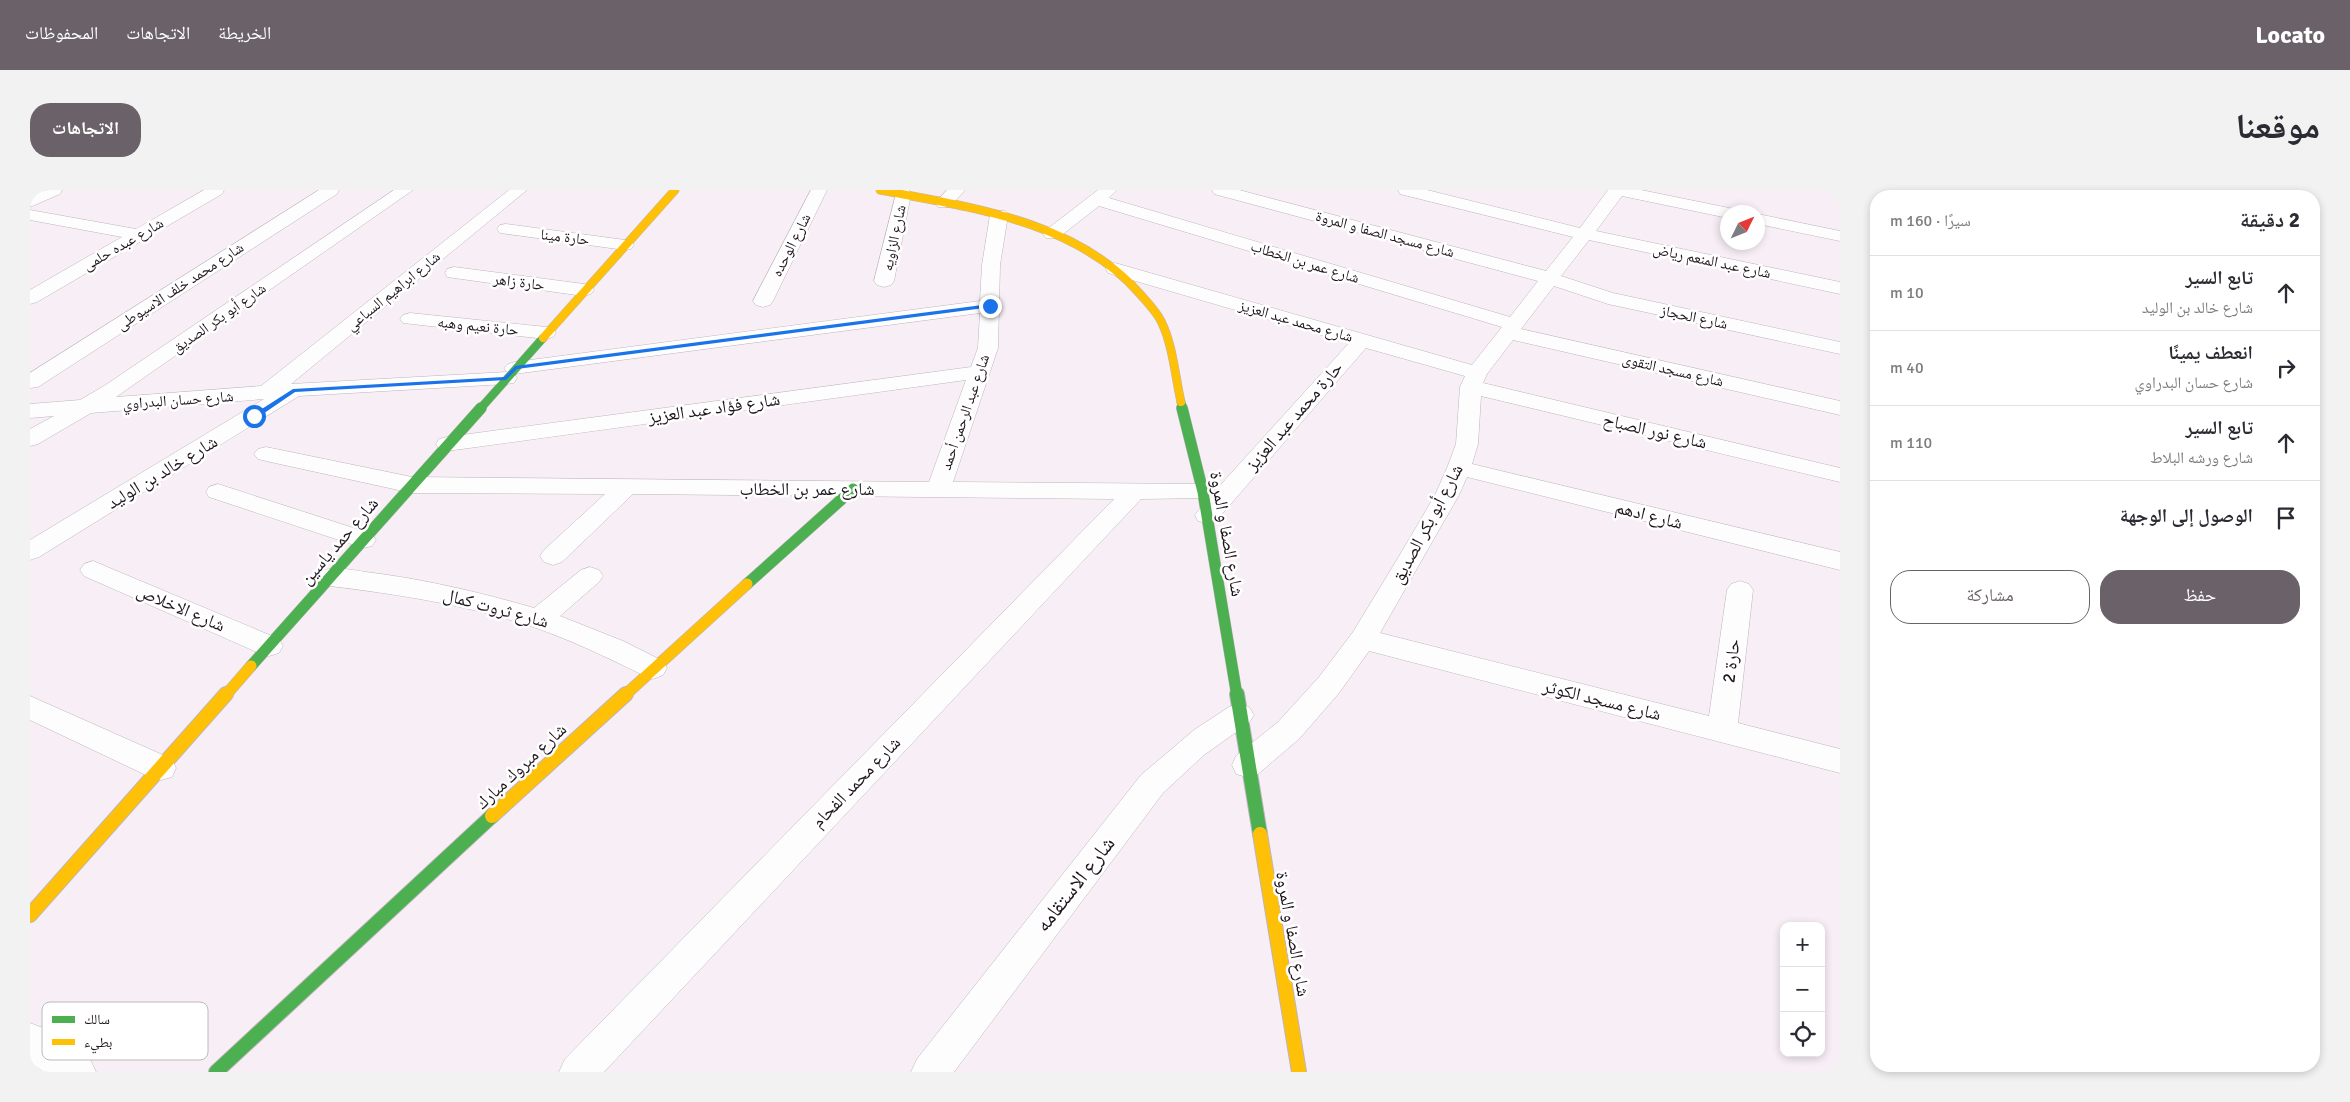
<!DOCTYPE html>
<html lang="ar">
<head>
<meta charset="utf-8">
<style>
	body { margin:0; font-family:Signika,"Noto Naskh Arabic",sans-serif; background:#f2f2f3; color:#2b2b33; direction:rtl }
	.controls { position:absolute; right:15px; bottom:15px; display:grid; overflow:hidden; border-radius:10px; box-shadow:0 2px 8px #0003 }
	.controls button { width:45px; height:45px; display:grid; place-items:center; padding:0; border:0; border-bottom:1px solid #e1e1e2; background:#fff; color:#2b2b33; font:25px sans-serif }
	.compass { position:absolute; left:1690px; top:15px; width:45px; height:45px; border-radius:50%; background:#fff; box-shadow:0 2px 8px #0003; rotate:47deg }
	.stop { position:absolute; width:15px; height:15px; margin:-11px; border:4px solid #1a73e8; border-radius:50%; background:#fff }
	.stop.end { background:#1a73e8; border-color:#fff; box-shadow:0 1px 5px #0008 }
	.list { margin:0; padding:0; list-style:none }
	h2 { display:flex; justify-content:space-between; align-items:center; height:65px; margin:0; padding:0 20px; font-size:21px }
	h2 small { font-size:16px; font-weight:400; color:#7c7c81 }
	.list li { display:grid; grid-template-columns:32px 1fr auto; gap:15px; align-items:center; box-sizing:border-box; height:75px; padding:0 20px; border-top:1px solid #e1e1e2 }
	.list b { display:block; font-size:19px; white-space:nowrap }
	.list p { margin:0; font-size:16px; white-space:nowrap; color:#7c7c81 }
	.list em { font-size:16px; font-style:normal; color:#7c7c81 }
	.actions { display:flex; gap:10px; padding:15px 20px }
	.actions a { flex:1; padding:11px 0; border:1px solid #6b6269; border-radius:20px; text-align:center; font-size:18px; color:#6b6269 }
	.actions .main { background:#6b6269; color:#fff }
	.icon { flex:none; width:28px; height:28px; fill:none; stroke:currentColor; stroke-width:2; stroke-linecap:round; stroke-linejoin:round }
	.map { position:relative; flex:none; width:1810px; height:882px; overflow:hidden; direction:ltr; border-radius:20px }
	header { display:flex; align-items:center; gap:30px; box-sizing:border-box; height:70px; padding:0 25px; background:#6b6269; color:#fff }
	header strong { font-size:24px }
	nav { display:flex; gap:28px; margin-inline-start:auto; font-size:18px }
	.intro { display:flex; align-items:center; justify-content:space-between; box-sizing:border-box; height:120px; padding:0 30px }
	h1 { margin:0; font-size:35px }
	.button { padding:12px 22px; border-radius:20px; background:#6b6269; color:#fff; font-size:18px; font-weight:700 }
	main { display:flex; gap:30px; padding:0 30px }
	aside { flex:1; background:#fff; border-radius:20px; box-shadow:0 2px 8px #0003 }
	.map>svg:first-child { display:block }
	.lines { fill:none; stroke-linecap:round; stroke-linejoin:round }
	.street-casing { stroke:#bdb5bb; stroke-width:1 }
	.fast-far2-casing { stroke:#bdb5bb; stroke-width:9 }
	.fast-far1-casing { stroke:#bdb5bb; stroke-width:12 }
	.fast-casing { stroke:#bdb5bb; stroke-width:16 }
	.slow-far2-casing { stroke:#bdb5bb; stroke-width:9 }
	.slow-far1-casing { stroke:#bdb5bb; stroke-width:12 }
	.slow-casing { stroke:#bdb5bb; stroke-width:16 }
	.street { fill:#fefdfe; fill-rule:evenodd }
	.fast-far2 { stroke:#4caf50; stroke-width:8 }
	.fast-far1 { stroke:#4caf50; stroke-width:11 }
	.fast { stroke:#4caf50; stroke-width:14 }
	.slow-far2 { stroke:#ffc107; stroke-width:8 }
	.slow-far1 { stroke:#ffc107; stroke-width:11 }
	.slow { stroke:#ffc107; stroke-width:14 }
	.route { fill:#1a73e8 }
	.labels { text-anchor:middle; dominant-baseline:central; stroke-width:5; stroke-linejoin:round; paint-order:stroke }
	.far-street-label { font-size:15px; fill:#1f161d; stroke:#fff }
	.street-label { font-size:18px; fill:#1f161d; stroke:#fff }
	.near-street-label { font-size:21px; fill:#1f161d; stroke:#fff }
	.key { fill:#fff; stroke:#bcb9bb; stroke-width:1 }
	.key-label { font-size:14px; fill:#1f161d }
</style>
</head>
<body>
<header>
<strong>Locato</strong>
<nav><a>الخريطة</a><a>الاتجاهات</a><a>المحفوظات</a></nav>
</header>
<div class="intro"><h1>موقعنا</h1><a class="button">الاتجاهات</a></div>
<main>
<aside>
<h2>2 دقيقة<small>سيرًا · 160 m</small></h2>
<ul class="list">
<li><svg class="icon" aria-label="ahead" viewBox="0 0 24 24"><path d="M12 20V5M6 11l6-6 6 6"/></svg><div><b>تابع السير</b><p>شارع خالد بن الوليد</p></div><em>10 m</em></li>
<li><svg class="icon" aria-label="right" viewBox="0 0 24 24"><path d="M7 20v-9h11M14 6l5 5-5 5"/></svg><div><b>انعطف يمينًا</b><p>شارع حسان البدراوي</p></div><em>40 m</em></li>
<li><svg class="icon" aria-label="ahead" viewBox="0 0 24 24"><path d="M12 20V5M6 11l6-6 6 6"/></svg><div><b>تابع السير</b><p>شارع ورشه البلاط</p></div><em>110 m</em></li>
<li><svg class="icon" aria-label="arrive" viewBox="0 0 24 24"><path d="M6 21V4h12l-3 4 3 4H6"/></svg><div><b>الوصول إلى الوجهة</b></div></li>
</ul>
<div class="actions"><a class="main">حفظ</a><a>مشاركة</a></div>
</aside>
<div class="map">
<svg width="1810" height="882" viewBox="0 0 1810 882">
	<rect width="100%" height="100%" fill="#f8eff6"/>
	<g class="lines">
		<g class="street-casing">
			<path id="street" d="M11 0H32L30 4 0 17V5Z
				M174 0H194L192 4 7 112 0 114V100L92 47 0 30V20L106 39Z
				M289 0H309L307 4 8 197 0 198V183Z
				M364 0H383L86 207 231 196 479 0H497L261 194 477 182 474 178 478 174 485 172 950 111 952 75 960 25 963 21H975L978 25 970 75 968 158 923 292 1173 294 1182 297 1185 301 1319 153 1078 83 1076 79 1078 75 1085 73 1442 175 1472 137 1069 16 1028 48H1016L1013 44 1016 40 1068 0H1087L1079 8 1480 127 1508 91 1184 4 1182 0H1209L1516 81 1543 47 1370 4 1368 0H1397L1550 38 1578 0H1611L1704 19 1706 22H1698V28L1592 6 1566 41 1810 92V104L1559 50 1531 86 1583 103 1810 152V164L1578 114 1524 96 1491 139 1810 211V225L1483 150 1457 184 1453 193 1810 278V292L1451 206 1448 254 1442 274 1810 362V380L1437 287 1429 305 1350 443 1679 526 1697 400 1701 394 1710 391 1719 394 1723 400 1708 533 1810 559V583L1339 461 1309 503 1270 548 1228 584 1217 587 1206 584 1202 575 1206 566 1248 532 1289 487 1323 442 1371 363 1405 305 1417 278 1426 254 1430 197 1435 186 1336 158 1186 331 1177 333 1168 331 1165 325 1178 308 1111 309 574 882H529L535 869 1084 309 603 304 532 372 523 375 514 372 510 366 514 360 575 304 382 303 236 271 228 269 224 264 228 259 236 257 382 287 899 292 936 190 417 261 409 259 406 254 409 249 417 247 941 177 948 158 950 123 484 184 487 188 484 193 476 194 269 206 9 367 0 370V350L234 209 61 223 8 254 0 256V239L24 226 0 228V214L50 210 74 196Z
				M781 0H797L743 111 740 115 733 117 726 115 723 111Z
				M867 0H879L881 4 864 91 861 95 854 97 847 95 844 91Z
				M917 0H935L920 17H908L905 13Z
				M1728 24 1810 41V51L1728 34Z
				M476 34 595 50 601 51 604 55 601 59 595 60 470 43 467 39 470 35Z
				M424 77 554 94 561 96 564 100 561 104 554 106 417 87 415 83 417 79Z
				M380 123 516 137 523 139 526 143 523 147 516 149 373 133 370 129 373 125Z
				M188 294 342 344 346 350 342 356 333 358 179 307 176 302 179 297Z
				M63 371 249 449 253 456 249 463 239 466 229 463 54 386 50 380 54 374Z
				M560 377 569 380 573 386 569 392 530 426 593 451 633 471 637 478 633 485 623 489 613 485C574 466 535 447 494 434 431 414 366 404 300 396L291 393 287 387 291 381C305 376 321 380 336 382 393 389 449 402 504 418L551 380Z
				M0 506 142 569 146 578 142 587 131 590 120 587 0 530Z
				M1209 514 1219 517 1224 525 1219 533 1174 565 1133 603 924 882H881L887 869 1111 585 1164 540 1199 517Z
				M0 833 13 838 60 869 66 882H14L0 873Z"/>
		</g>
		<g class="fast-far2-casing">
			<path id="fast-far2" d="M1151 212 1153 219
				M450 219 513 148"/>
		</g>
		<g class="fast-far1-casing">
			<path id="fast-far1" d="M1152 218 1173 302 1207 506
				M717 394 823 299
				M221 476 451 218"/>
		</g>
		<g class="fast-casing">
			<path id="fast" d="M1207 504 1230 644
				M186 882 462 626"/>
		</g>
		<g class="slow-far2-casing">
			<path id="slow-far2" d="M850 0C939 17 1047 31 1110 104 1117 112 1126 121 1131 131 1143 155 1145 186 1151 212
				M513 148 645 0"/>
		</g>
		<g class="slow-far1-casing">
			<path id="slow-far1" d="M195 506 221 476
				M594 506 717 394"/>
		</g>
		<g class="slow-casing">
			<path id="slow" d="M462 626 596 504
				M1230 644 1269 882
				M0 725 196 504"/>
		</g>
		<use href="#street" class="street"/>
		<use href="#fast-far2" class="fast-far2"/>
		<use href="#fast-far1" class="fast-far1"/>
		<use href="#fast" class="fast"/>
		<use href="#slow-far2" class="slow-far2"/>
		<use href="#slow-far1" class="slow-far1"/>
		<use href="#slow" class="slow"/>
	</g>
	<path class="route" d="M960 114 962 117 487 179 476 190 265 202 227 228 221 226 263 199 474 187 485 176Z"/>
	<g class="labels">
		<g class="far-street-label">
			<text transform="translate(1355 44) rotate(15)">شارع مسجد الصفا و المروة</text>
			<text transform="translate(535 47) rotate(7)">حارة مينا</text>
			<text transform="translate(864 48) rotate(-78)">شارع الزاويه</text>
			<text transform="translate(93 54) rotate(-30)">شارع عبده حلمى</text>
			<text transform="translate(761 55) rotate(-63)">شارع الوحده</text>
			<text transform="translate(1682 71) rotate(12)">شارع عبد المنعم رياض</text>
			<text transform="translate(1275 72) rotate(17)">شارع عمر بن الخطاب</text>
			<text transform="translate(489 92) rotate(7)">حارة زاهر</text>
			<text transform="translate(150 96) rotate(-33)">شارع محمد خلف الاسيوطى</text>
			<text transform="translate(363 101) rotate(-39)">شارع ابراهيم السباعي</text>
			<text transform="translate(1664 127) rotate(12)">شارع الحجاز</text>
			<text transform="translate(189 128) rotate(-35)">شارع أبو بكر الصديق</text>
			<text transform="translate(1266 131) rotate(16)">شارع محمد عبد العزيز</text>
			<text transform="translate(448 136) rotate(6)">حارة نعيم وهبه</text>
			<text transform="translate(1643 180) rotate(13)">شارع مسجد التقوى</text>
			<text transform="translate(148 210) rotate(-4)">شارع حسان البدراوي</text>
			<text transform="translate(935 222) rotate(-71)">شارع عبد الرحمن أحمد</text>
		</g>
		<g class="street-label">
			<text transform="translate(684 218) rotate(-8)">شارع فؤاد عبد العزيز</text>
			<text transform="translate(1264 226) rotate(-49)">حارة محمد عبد العزيز</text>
			<text transform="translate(1625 241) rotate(13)">شارع نور الصباح</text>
			<text transform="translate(132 282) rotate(-31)">شارع خالد بن الوليد</text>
			<text x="777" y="299">شارع عمر بن الخطاب</text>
			<text transform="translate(1619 325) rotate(14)">شارع ادهم</text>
			<text transform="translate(1397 334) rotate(-62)">شارع أبو بكر الصديق</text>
			<text transform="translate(1197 344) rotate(80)">شارع الصفا و المروة</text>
			<text transform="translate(309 351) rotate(-49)">شارع حمد ياسين</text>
			<text transform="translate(151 418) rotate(23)">شارع الاخلاص</text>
			<text transform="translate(466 418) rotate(15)">شارع ثروت كمال</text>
			<text transform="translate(1701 471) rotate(-83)">حارة 2</text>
			<text transform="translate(1572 510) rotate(14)">شارع مسجد الكوثر</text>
			<text transform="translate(491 576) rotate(-43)">شارع مبروك مبارك</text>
			<text transform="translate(826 592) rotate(-46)">شارع محمد الفحام</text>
			<text transform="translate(1263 744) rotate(80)">شارع الصفا و المروة</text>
		</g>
		<g class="near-street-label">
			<text transform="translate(1045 694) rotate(-52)">شارع الاستقامه</text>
		</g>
	</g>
	<rect x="12" y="812" width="166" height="58" rx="8" class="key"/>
	<rect x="22" y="826" width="23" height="7" fill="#4caf50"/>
	<rect x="22" y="849" width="23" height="6" fill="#ffc107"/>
	<g class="key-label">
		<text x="54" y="834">سالك</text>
		<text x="54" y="857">بطيء</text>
	</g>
</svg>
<div class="controls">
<button>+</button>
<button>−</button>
<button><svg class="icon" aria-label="locate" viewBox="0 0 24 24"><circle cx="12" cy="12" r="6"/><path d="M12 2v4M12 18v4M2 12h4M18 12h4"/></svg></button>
</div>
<svg class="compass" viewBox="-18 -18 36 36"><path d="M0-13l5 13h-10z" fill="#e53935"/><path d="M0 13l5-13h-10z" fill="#7c7c81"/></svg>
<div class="stop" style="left:224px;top:226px"></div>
<div class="stop end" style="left:960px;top:116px"></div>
</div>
</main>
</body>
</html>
